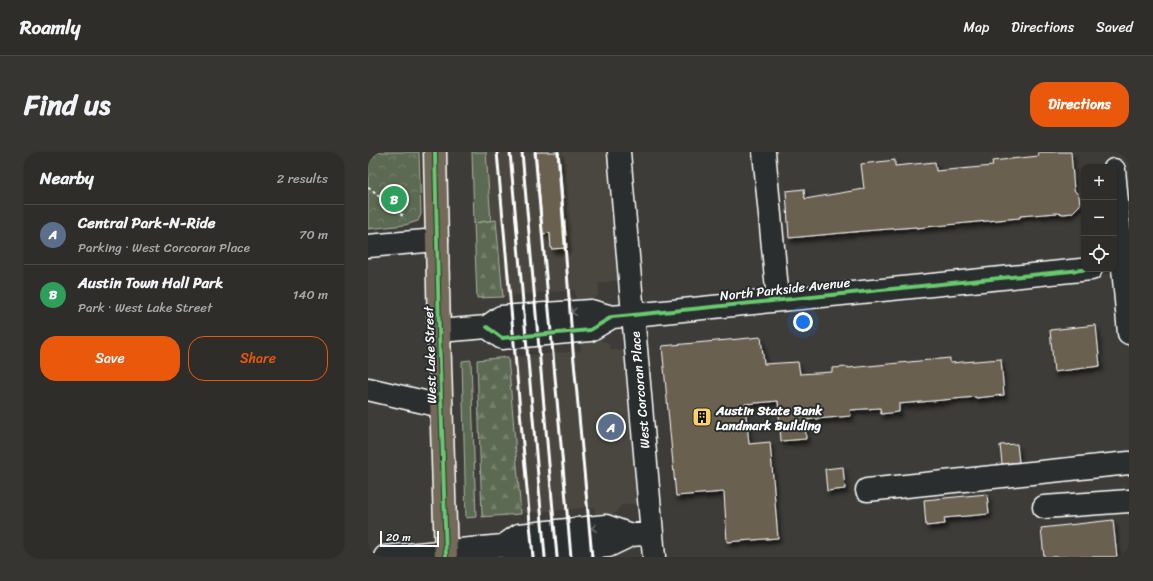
<!DOCTYPE html>
<html lang="en">
<head>
<meta charset="utf-8">
<style>
	body { margin:0; font-family:Sriracha,sans-serif; background:#363532; color:#f1f3f6 }
	.controls { position:absolute; right:12px; top:12px; display:grid; overflow:hidden; border-radius:8px; box-shadow:0 1px 3px #0004 }
	.controls button { width:36px; height:36px; display:grid; place-items:center; padding:0; border:0; border-bottom:1px solid #494947; background:#2e2d2a; color:#f1f3f6; font:20px sans-serif }
	.scale { position:absolute; left:12px; bottom:10px; width:59px; box-sizing:border-box; padding-left:4px; border:2px solid #fff; border-top:0; font-size:11px; line-height:14px; white-space:nowrap; color:#fff; -webkit-text-stroke:3px #2a2d2e; paint-order:stroke }
	.you { position:absolute; left:435px; top:170px; width:14px; height:14px; margin:-10px; border:3px solid #fff; border-radius:50%; background:#1a73e8; box-shadow:0 0 0 6px #1a73e833 }
	.badge { display:grid; place-items:center; width:26px; height:26px; border-radius:50%; background:#ea580c; color:#fff; font-size:13px; font-weight:700 }
	.pin { position:absolute; translate:-50% -50%; border:2px solid #fff; box-shadow:0 1px 4px #0006 }
	.list { margin:0; padding:0; list-style:none }
	h2 { display:flex; justify-content:space-between; align-items:center; height:52px; margin:0; padding:0 16px; font-size:17px }
	h2 small { font-size:13px; font-weight:400; color:#a7a8a8 }
	.list li { display:grid; grid-template-columns:26px 1fr auto; gap:12px; align-items:center; box-sizing:border-box; height:60px; padding:0 16px; border-top:1px solid #494947 }
	.list b { display:block; font-size:15px; white-space:nowrap }
	.list p { margin:0; font-size:13px; white-space:nowrap; color:#a7a8a8 }
	.list em { font-size:13px; font-style:normal; color:#a7a8a8 }
	.actions { display:flex; gap:8px; padding:12px 16px }
	.actions a { flex:1; padding:9px 0; border:1px solid #ea580c; border-radius:16px; text-align:center; font-size:14px; color:#ea580c }
	.actions .main { background:#ea580c; color:#fff }
	.icon { flex:none; width:22px; height:22px; fill:none; stroke:currentColor; stroke-width:2; stroke-linecap:round; stroke-linejoin:round }
	.map { position:relative; flex:none; width:761px; height:405px; overflow:hidden; border-radius:16px }
	header { display:flex; align-items:center; gap:24px; box-sizing:border-box; height:56px; padding:0 20px; background:#2e2d2a; border-bottom:1px solid #494947 }
	header strong { font-size:19px }
	nav { display:flex; gap:22px; margin-inline-start:auto; font-size:14px }
	.intro { display:flex; align-items:center; justify-content:space-between; box-sizing:border-box; height:96px; padding:0 24px }
	h1 { margin:0; font-size:28px }
	.button { padding:10px 18px; border-radius:16px; background:#ea580c; color:#fff; font-size:14px; font-weight:700 }
	main { display:flex; gap:24px; padding:0 24px }
	aside { flex:1; background:#2e2d2a; border-radius:16px; box-shadow:0 1px 3px #0004 }
	.map>svg:first-child { display:block }
	.built { fill:#4a473f }
	.grass { fill:#5c6a52; stroke:#aeb4a8 }
	.forest { fill:url(#forest-firs); stroke:#aeb4a8 }
	.park { fill:url(#park-crowns); stroke:#aeb4a8 }
	.building { fill:#696050; stroke:#fff; filter:url(#shadow) }
	.lines { fill:none; stroke-linecap:round; stroke-linejoin:round }
	.minor-casing { stroke:#fff; stroke-width:25 }
	.major-casing { stroke:#fff; stroke-width:25 }
	.path { stroke:#fff; stroke-width:2.5; stroke-dasharray:3 3; stroke-linecap:butt }
	.minor { stroke:#2a2d2e; stroke-width:22 }
	.major { stroke:#736b5a; stroke-width:22 }
	.rail { stroke:#fff; stroke-width:3 }
	.cycleway-casing { stroke:#2a2d2e; stroke-width:6 }
	.cycleway { stroke:#67ca6e; stroke-width:4 }
	.oneway { stroke:#6a6c6d }
	.labels { text-anchor:middle; dominant-baseline:central; stroke-width:4; stroke-linejoin:round; paint-order:stroke }
	.street-label { font-size:13px; fill:#fff; stroke:#2a2d2e }
	.poi-label { font-size:13px; font-weight:bold; fill:#fff; stroke:#2a2d2e; text-anchor:start }
</style>
</head>
<body>
<header>
<strong>Roamly</strong>
<nav><a>Map</a><a>Directions</a><a>Saved</a></nav>
</header>
<div class="intro"><h1>Find us</h1><a class="button">Directions</a></div>
<main>
<aside>
<h2>Nearby<small>2 results</small></h2>
<ul class="list">
<li><span class="badge" style="background:#5c6f8a">A</span><div><b>Central Park-N-Ride</b><p>Parking · West Corcoran Place</p></div><em>70 m</em></li>
<li><span class="badge" style="background:#2e9e5b">B</span><div><b>Austin Town Hall Park</b><p>Park · West Lake Street</p></div><em>140 m</em></li>
</ul>
<div class="actions"><a class="main">Save</a><a>Share</a></div>
</aside>
<div class="map">
<svg width="761" height="405" viewBox="0 0 761 405">
	<defs>
		<pattern id="forest-firs" width="22" height="20" patternUnits="userSpaceOnUse"><rect width="22" height="20" fill="#5c6a52"/><path d="M5 1l3.5 6h-7zM16 11l3.5 6h-7z" fill="#74806c"/></pattern>
		<pattern id="park-crowns" width="20" height="18" patternUnits="userSpaceOnUse"><rect width="20" height="18" fill="#5c6a52"/><path d="M2 6a3 3 0 1 1 6 0M12 15a3 3 0 1 1 6 0" fill="none" stroke="#74806c"/></pattern>
		<filter id="shadow"><feDropShadow dx="2.5" dy="4.5" stdDeviation="2" flood-color="#0009"/></filter>
	</defs>
	<rect width="100%" height="100%" fill="#3d3c38"/>
	<filter id="ink" filterUnits="userSpaceOnUse"><feTurbulence type="fractalNoise" baseFrequency=".025" numOctaves="2"/><feDisplacementMap in="SourceGraphic" scale="8" xChannelSelector="R" yChannelSelector="G"/><feConvolveMatrix kernelMatrix="1 2 1 2 8 2 1 2 1" color-interpolation-filters="sRGB"/></filter>
	<g filter="url(#ink)">
		<path class="built" d="M104 0H239L251 127 247 129 230 131 231 138 230 144 223 147 208 148 207 138 109 146Z
			M222 187 233 188 238 190 241 193 242 197 256 199 269 350 268 352 253 353 249 360 243 365 228 366 226 355 114 365 109 208 213 199 212 188Z"/>
		<path class="grass" d="M104 0H118L123 69 106 71Z
			M103 208 108 365 98 366 94 209Z"/>
		<path class="forest" d="M128 68 135 145 109 146 106 71Z
			M140 205 153 362 114 365 109 208Z"/>
		<path class="park" d="M0 0H51L53 62 50 69 37 73 0 77Z"/>
		<path class="building" d="M168 0H191L199 96 183 97 182 81 175 82Z
			M670 0H703L706 38 711 44 712 53 704 61 696 62 689 61 652 64V66L640 67 548 76V75L496 79 421 86 418 39 436 37 437 47 496 37 493 12 527 8V14L567 10 568 19 625 14 624 9 671 4Z
			M728 173 732 214 686 220 682 178Z
			M393 185 396 212 430 210 432 222 464 220V216L480 215V216L582 206V211L633 207 636 243 608 246V245L531 252V260L513 262 512 256 482 258 483 264 437 268 438 287 413 289 410 249 377 252 381 292 402 290 410 386 359 390 356 340 308 344 294 194Z
			M649 292 651 310 634 312 632 293Z
			M475 315 477 337 459 339 457 317Z
			M619 342 621 362 576 366 577 372 558 374 556 348Z
			M745 368 749 405H676L673 376Z"/>
		<g class="lines">
			<g class="minor-casing">
				<path id="minor" d="M251 0 286 405
					M396 0 410 148
					M746 18 761 181
					M0 94 69 88
					M119 175 134 186 222 178 244 165 265 163 723 117
					M71 179 119 175 133 165 223 159 244 165
					M0 237 73 254
					M499 338 761 311
					M676 355 761 349
					M135 394 151 383 238 374 263 383
					M17 405 135 394 153 402 240 394 263 383 284 381"/>
			</g>
			<g class="major-casing">
				<path id="major" d="M67 0 71 179 78 405"/>
			</g>
			<path class="path" d="M0 35 35 64"/>
			<use href="#minor" class="minor"/>
			<use href="#major" class="major"/>
			<path class="rail" d="M129 0 165 405
				M142 0 177 405
				M154 0 189 405
				M167 0 203 405
				M190 0 205 199 224 405"/>
			<g class="cycleway-casing">
				<path id="cycleway" d="M67 0 71 179 78 405
					M119 175 134 186 222 178 244 165 265 163 723 117"/>
			</g>
			<use href="#cycleway" class="cycleway"/>
		</g>
		<defs><path id="oneway-chevron" d="M-2-3.5L2.5 0L-2 3.5" fill="none" stroke-width="1.6" stroke-linecap="round" stroke-linejoin="round"/></defs>
		<g class="oneway">
			<use href="#oneway-chevron" transform="translate(206 160) rotate(176)"/>
			<use href="#oneway-chevron" transform="translate(226 376) rotate(175)"/>
		</g>
	</g>
	<defs>
		<g id="building-square" transform="scale(1)"><rect x="-9" y="-9" width="18" height="18" rx="4" fill="#ffd166" stroke="#2a2d2e"/><path d="M-4-6H4V6H1V3H-1V6H-4ZM-2.5-4.3h1.7v1.8h-1.7ZM.8-4.3h1.7v1.8H.8ZM-2.5-1h1.7V.8h-1.7ZM.8-1h1.7V.8H.8Z" fill="#111"/></g>
	</defs>
	<g fill-rule="evenodd">
		<use href="#building-square" x="334" y="265"/>
	</g>
	<g class="labels">
		<g class="street-label">
			<text transform="translate(417 137) rotate(-6)">North Parkside Avenue</text>
			<text transform="translate(62 203) rotate(-92)">West Lake Street</text>
			<text transform="translate(272 238) rotate(-95)">West Corcoran Place</text>
		</g>
		<g class="poi-label">
			<text x="348" y="258">Austin State Bank<tspan x="348" dy="15">Landmark Building</tspan></text>
		</g>
	</g>
</svg>
<div class="controls">
<button>+</button>
<button>−</button>
<button><svg class="icon" aria-label="locate" viewBox="0 0 24 24"><circle cx="12" cy="12" r="6"/><path d="M12 2v4M12 18v4M2 12h4M18 12h4"/></svg></button>
</div>
<div class="scale">20 m</div>
<div class="you"></div>
<div class="pin badge" style="left:243px;top:275px;background:#5c6f8a">A</div>
<div class="pin badge" style="left:26px;top:47px;background:#2e9e5b">B</div>
</div>
</main>
</body>
</html>
